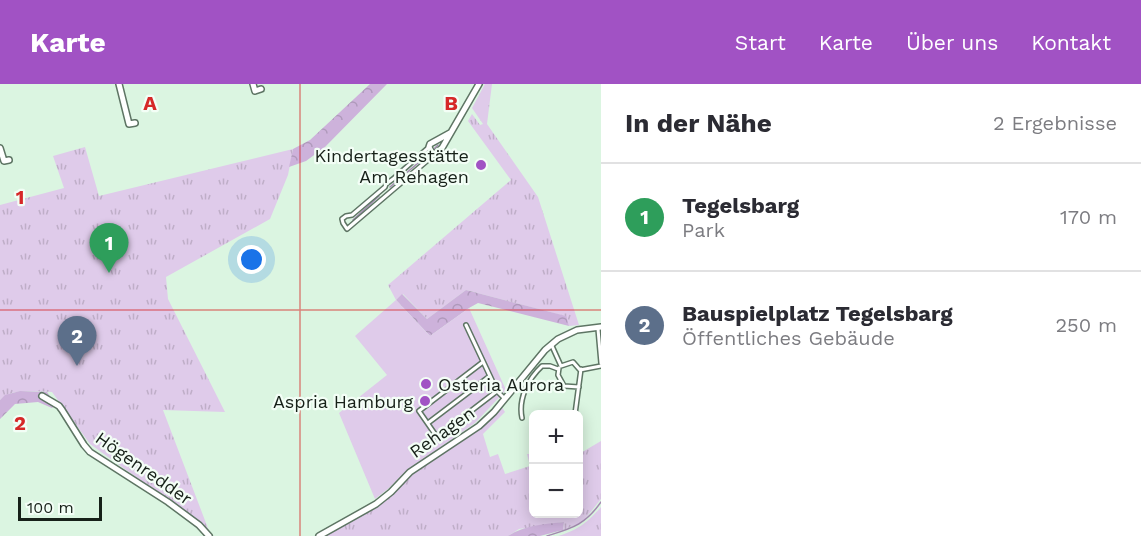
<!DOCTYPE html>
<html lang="de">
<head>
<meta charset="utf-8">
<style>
	body { margin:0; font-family:"Work Sans",sans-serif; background:#f2f2f3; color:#2b2b33 }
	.controls { position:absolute; right:18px; bottom:18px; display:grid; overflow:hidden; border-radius:9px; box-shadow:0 3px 15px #0003 }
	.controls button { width:54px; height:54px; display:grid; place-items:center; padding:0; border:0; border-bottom:2px solid #e1e1e2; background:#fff; color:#2b2b33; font:30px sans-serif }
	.scale { position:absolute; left:18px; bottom:15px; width:84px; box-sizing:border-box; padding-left:6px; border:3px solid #172119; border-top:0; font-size:16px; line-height:21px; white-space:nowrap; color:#172119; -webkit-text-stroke:4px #f3fef6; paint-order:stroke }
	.you { position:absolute; left:252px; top:176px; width:21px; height:21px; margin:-15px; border:4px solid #fff; border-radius:50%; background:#1a73e8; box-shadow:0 0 0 9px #1a73e833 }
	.badge { display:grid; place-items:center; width:39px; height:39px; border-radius:50%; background:#a152c4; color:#fff; font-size:20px; font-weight:700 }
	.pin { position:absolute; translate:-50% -50px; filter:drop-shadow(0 2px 3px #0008) }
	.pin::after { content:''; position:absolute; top:32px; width:21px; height:18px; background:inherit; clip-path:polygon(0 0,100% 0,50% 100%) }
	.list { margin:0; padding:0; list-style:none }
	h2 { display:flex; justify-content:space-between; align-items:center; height:78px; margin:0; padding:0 24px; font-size:26px }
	h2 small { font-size:20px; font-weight:400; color:#7c7c81 }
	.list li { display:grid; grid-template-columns:39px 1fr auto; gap:18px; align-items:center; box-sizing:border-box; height:108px; padding:0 24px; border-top:2px solid #e1e1e2 }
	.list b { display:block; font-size:22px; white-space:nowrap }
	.list p { margin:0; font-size:20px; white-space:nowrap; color:#7c7c81 }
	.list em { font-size:20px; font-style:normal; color:#7c7c81 }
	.map { position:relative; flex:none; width:601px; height:452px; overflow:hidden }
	header { display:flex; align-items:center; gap:36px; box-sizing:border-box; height:84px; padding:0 30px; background:#a152c4; color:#fff }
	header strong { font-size:28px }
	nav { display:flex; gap:33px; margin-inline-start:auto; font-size:21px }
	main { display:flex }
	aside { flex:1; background:#fff }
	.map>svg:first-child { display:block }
	.grass { fill:url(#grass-tufts) }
	.forest { fill:url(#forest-crowns) }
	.pitch { fill:#dfcbea }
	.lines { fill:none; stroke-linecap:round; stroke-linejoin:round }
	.stream { stroke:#a48ab1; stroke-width:1.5 }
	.lane-casing { stroke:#5e7564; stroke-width:6 }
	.street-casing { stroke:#5e7564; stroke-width:8 }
	.lane { stroke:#fff; stroke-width:3 }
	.street { stroke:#fff; stroke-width:5 }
	.grid { fill:none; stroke:#d62828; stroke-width:1.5; stroke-opacity:0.55 }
	.poi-dot { fill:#a152c4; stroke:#f3fef6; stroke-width:2 }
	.labels { text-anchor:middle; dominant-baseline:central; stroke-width:4.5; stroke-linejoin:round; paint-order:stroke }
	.poi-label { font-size:18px; fill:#172119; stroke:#f3fef6; text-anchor:end }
	.street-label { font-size:18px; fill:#172119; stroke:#f3fef6 }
	.grid-label { font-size:20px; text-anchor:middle; font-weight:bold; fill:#d62828; stroke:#f3fef6; stroke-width:4.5; stroke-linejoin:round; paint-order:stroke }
</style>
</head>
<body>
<header>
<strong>Karte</strong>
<nav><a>Start</a><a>Karte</a><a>Über uns</a><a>Kontakt</a></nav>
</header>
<main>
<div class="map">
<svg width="601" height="452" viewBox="0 0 601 452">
	<defs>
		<pattern id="grass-tufts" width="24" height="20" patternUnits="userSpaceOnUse" patternTransform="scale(1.5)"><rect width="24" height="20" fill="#dfcbea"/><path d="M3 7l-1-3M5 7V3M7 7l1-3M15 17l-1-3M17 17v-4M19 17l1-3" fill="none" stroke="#bfaec8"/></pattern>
		<pattern id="forest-crowns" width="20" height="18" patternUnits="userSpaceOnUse" patternTransform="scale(1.5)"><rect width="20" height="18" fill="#cdb2db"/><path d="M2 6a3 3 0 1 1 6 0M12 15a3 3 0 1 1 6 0" fill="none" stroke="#af99bb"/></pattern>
	</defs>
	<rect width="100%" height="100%" fill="#dbf5e1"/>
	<path class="grass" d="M485 0H492L487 40 538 113 579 241 569 242 565 232 466 206 427 235 403 210 396 216 388 201 511 96 468 37 472 30 480 41 483 40 472 24Z
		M85 63 99 112 293 65 288 91 270 135 166 193 168 215 225 328 163 326 209 447 204 442 90 360 52 308C35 308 13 303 0 316V121L64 104 53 72Z
		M501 322 505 328 483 350 490 373 498 370 505 390 530 382 527 370H533L534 430H578L579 370 601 357V415L585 435 578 440 563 446 564 438 519 445 508 452H323L377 423 411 391 476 347Z
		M601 423V452H558C578 446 587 439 601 423Z"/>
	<path class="forest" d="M370 0H387L325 63 306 77 289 83 293 65 310 56Z
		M466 206 566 232 569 242 478 219 469 224 430 252 396 216 402 210 427 235Z
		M20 307 47 308 56 321 52 324 38 318 15 320 0 335V316L5 311Z
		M564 438 563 446 540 452H508C525 441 544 440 564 438Z"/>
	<path class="pitch" d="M396 216 430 252 469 224 506 306 475 339 405 388 389 404 375 415 339 329 387 291 355 252Z"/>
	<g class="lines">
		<path class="stream" d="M434 65 438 61
			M390 103 425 73
			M353 136 379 112
			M547 452C572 444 585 441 601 418"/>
		<g class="lane-casing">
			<path id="lane" d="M429 63 393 95 386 100 385 103 352 131 346 132 342 135 343 139 347 145 435 70
				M466 241 497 307 504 314
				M598 245 601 279
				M552 262 561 282 573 278 580 286 601 282
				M483 278 419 327 437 353 497 307
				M559 284 558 291 564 302 579 303
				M575 330 581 285
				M522 334C518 315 528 295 542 282H550L558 285
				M428 339 490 292"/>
		</g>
		<g class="street-casing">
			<path id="street" d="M119 0 129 40 135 39
				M253 0 255 7 261 5
				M450 49 430 60 429 63 431 68 435 70 442 64 479 0
				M0 64 4 77 9 76
				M42 312 59 322 62 326 84 361 90 368 168 418 199 441 209 452
				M319 452 376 420 391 408 410 388 479 342 494 328 545 266 558 255 577 246 601 243"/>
		</g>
		<use href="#lane" class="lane"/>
		<use href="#street" class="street"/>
	</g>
	<path class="grid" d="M300 0V452M0 226H601"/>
	<g class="poi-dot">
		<circle cx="481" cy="81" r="6"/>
		<circle cx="426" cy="300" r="6"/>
		<circle cx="425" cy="317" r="6"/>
	</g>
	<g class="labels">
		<g class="poi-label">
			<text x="469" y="71">Kindertagesstätte<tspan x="469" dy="21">Am Rehagen</tspan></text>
			<text x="438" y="300" text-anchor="start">Osteria Aurora</text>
			<text x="413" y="317">Aspria Hamburg</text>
		</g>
		<g class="street-label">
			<text transform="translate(442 348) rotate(-35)">Rehagen</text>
			<text transform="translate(144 384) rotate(35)">Högenredder</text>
		</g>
	</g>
	<g class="grid-label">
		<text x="150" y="26">A</text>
		<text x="451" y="26">B</text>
		<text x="20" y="120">1</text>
		<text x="20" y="346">2</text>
	</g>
</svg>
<div class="controls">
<button>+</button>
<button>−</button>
</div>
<div class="scale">100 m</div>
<div class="you"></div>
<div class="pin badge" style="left:109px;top:189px;background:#2e9e5b">1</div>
<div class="pin badge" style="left:77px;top:282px;background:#5c6f8a">2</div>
</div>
<aside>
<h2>In der Nähe<small>2 Ergebnisse</small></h2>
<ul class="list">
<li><span class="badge" style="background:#2e9e5b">1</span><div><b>Tegelsbarg</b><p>Park</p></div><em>170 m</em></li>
<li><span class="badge" style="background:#5c6f8a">2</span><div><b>Bauspielplatz Tegelsbarg</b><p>Öffentliches Gebäude</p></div><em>250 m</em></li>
</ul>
</aside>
</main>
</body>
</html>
